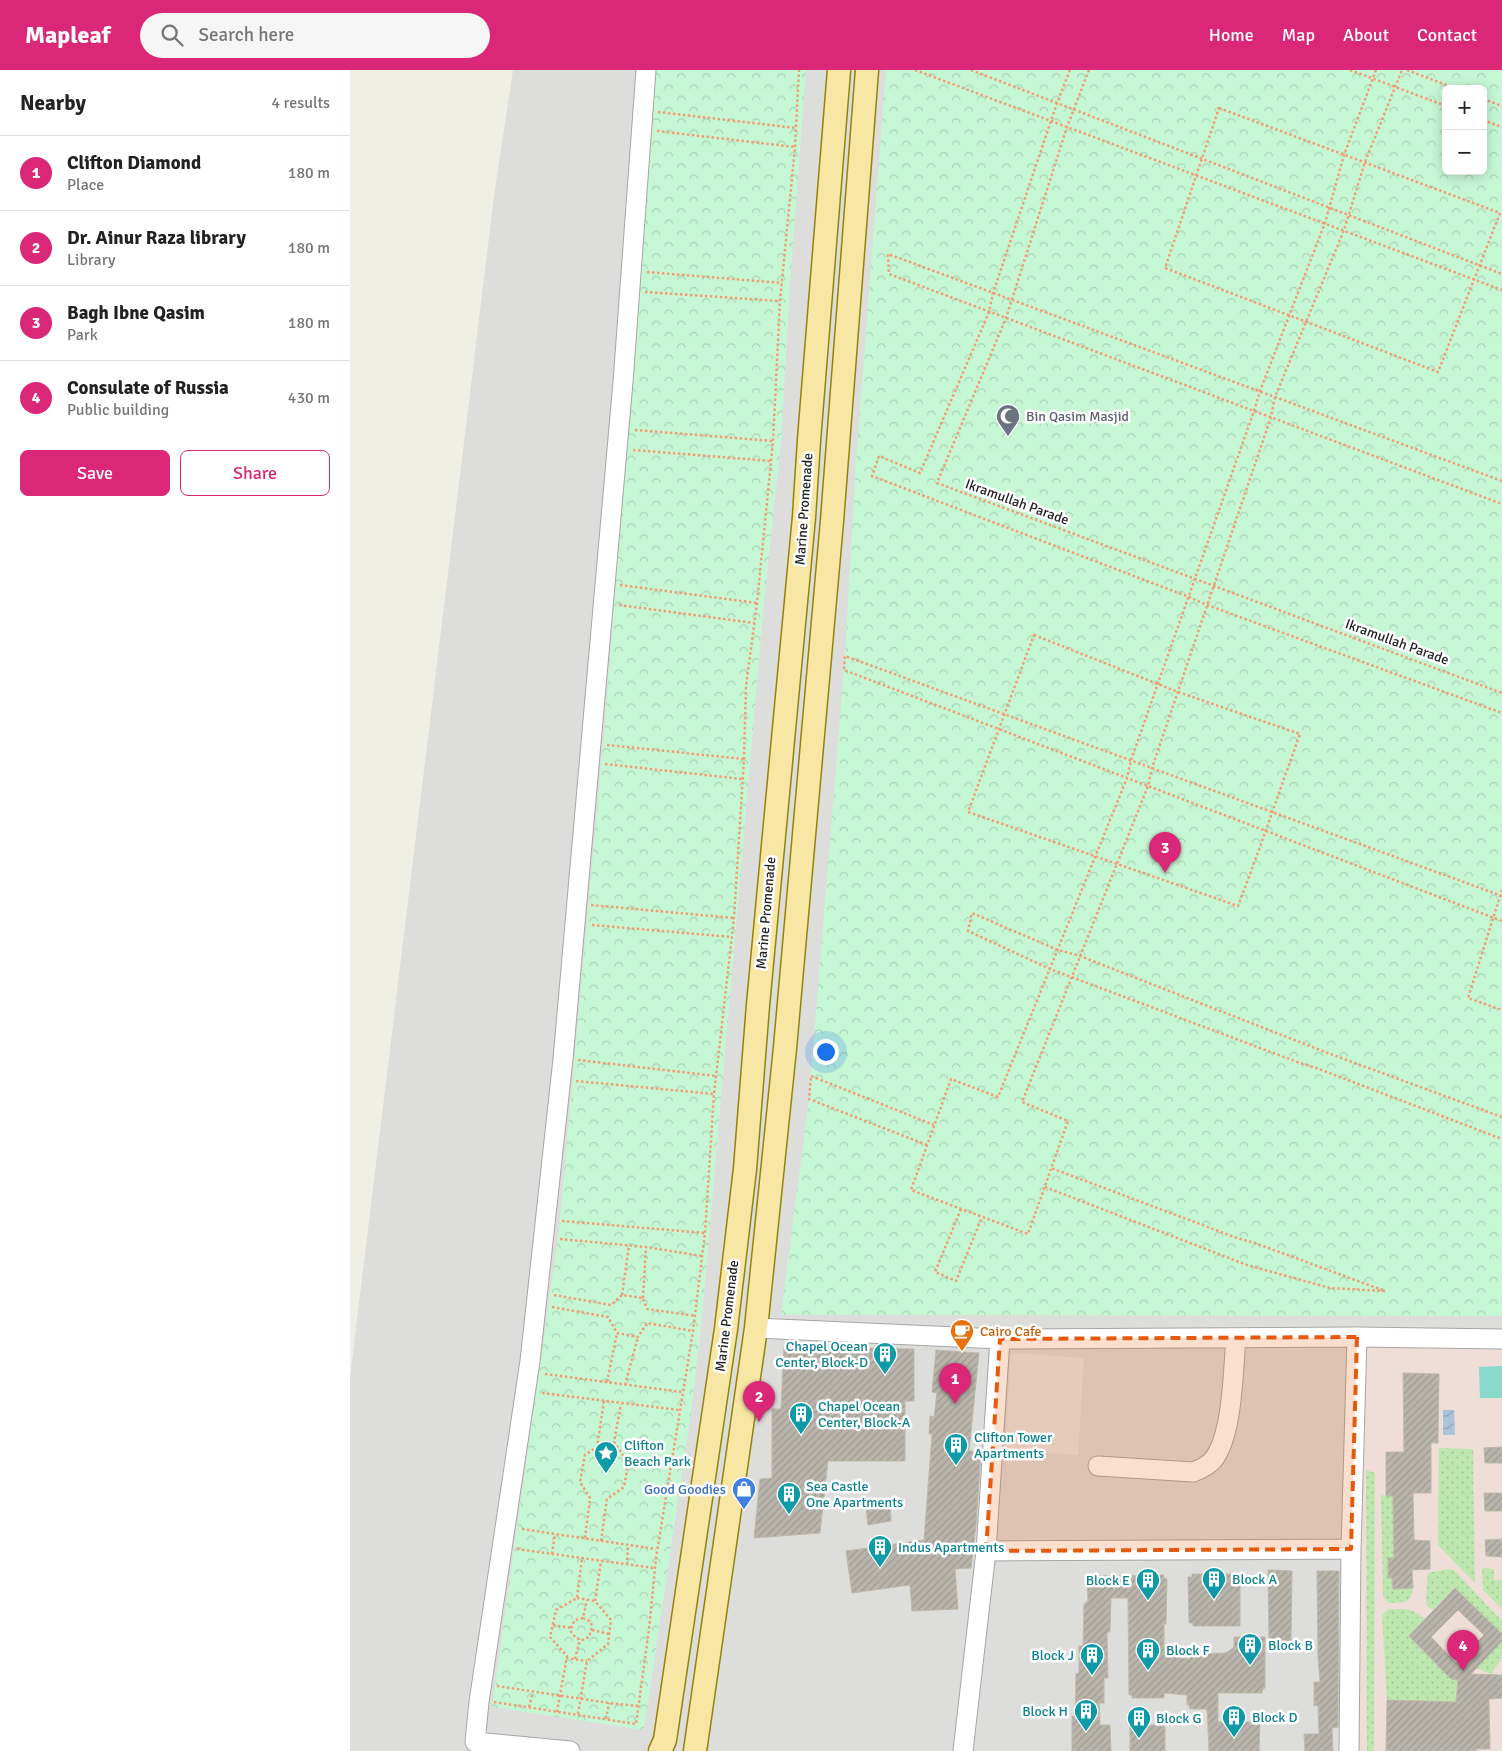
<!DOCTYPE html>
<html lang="en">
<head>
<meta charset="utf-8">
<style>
	body { margin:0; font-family:Signika,sans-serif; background:#f6f6f6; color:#222 }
	.controls { position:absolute; right:15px; top:15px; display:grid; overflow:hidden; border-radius:8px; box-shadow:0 2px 12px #0003 }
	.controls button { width:45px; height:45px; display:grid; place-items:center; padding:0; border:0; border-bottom:1px solid #e0e0e0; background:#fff; color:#222; font:25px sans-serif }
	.you { position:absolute; left:475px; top:981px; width:18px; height:18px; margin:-12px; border:4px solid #fff; border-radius:50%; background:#1a73e8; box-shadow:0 0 0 8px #1a73e833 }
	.badge { display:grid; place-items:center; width:32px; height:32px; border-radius:50%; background:#db2777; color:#fff; font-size:16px; font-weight:700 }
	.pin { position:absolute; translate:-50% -41px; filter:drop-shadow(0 1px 2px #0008) }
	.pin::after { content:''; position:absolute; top:26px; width:18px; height:15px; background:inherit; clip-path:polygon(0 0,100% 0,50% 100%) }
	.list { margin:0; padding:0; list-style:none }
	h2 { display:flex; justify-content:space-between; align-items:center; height:65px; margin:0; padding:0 20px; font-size:21px }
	h2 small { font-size:16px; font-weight:400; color:#767676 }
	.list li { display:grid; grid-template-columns:32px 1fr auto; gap:15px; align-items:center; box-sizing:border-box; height:75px; padding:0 20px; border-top:1px solid #e0e0e0 }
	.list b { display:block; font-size:19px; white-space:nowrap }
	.list p { margin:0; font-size:16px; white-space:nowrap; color:#767676 }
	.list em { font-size:16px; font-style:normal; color:#767676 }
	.actions { display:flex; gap:10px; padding:15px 20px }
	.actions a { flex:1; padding:11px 0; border:1px solid #db2777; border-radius:8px; text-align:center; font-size:18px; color:#db2777 }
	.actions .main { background:#db2777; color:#fff }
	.icon { flex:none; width:28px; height:28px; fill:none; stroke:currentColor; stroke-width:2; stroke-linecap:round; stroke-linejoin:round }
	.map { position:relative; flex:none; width:1152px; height:1681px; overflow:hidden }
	header { display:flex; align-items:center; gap:30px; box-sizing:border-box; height:70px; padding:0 25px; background:#db2777; color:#fff }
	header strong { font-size:24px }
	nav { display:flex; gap:28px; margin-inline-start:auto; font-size:18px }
	.search { width:350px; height:45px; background:#f6f6f6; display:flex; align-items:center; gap:12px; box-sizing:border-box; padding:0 18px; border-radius:28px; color:#767676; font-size:19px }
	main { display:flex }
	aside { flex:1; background:#fff }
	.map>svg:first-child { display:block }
	.residential { fill:#dddddc; fill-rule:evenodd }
	.commercial { fill:#efddd7 }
	.grass { fill:url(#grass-dots) }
	.park { fill:url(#park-crowns); fill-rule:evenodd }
	.pitch { fill:#89dacd }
	.parking { fill:#e7e7e7 }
	.water { fill:url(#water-waves) }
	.building { fill:url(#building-hatch); stroke:#c0b9a9; fill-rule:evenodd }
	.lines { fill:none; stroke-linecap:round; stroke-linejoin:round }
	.minor-casing { stroke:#a6a6a6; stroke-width:21 }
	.major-casing { stroke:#938408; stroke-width:25 }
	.path { stroke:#f29e75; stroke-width:2.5; stroke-dasharray:2.5 2.5; stroke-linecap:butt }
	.minor { stroke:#fff; stroke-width:19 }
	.major { stroke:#f7e6a4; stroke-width:22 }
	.marked { fill:#e8590c; fill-opacity:0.2; stroke:#e8590c; stroke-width:4; stroke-dasharray:10 6; stroke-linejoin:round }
	.labels { text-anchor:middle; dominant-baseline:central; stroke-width:5; stroke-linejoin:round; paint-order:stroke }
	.worship-label { font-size:14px; fill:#5b616d; stroke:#fff; text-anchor:start }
	.street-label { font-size:14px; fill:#1f1f1f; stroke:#fff }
	.food-label { font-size:14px; fill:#c56008; stroke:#fff; text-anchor:start }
	.culture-label { font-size:14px; fill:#0d838f; stroke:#fff; text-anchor:start }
	.shop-label { font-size:14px; fill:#366cbe; stroke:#fff; text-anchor:end }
</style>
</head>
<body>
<header>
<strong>Mapleaf</strong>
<div class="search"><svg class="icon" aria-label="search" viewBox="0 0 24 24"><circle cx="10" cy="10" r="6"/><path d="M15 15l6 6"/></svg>Search here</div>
<nav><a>Home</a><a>Map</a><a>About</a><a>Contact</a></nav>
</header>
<main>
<aside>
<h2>Nearby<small>4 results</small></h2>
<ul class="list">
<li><span class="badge">1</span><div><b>Clifton Diamond</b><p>Place</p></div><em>180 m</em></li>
<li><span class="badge">2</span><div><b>Dr. Ainur Raza library</b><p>Library</p></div><em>180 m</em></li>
<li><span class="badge">3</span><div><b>Bagh Ibne Qasim</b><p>Park</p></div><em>180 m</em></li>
<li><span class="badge">4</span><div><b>Consulate of Russia</b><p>Public building</p></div><em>430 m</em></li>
</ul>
<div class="actions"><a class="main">Save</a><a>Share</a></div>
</aside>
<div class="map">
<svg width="1152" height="1681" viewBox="0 0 1152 1681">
	<defs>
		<pattern id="grass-dots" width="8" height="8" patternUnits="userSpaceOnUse" patternTransform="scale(1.25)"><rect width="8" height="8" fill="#bee7af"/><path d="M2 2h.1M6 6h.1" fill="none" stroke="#a3c696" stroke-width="1.8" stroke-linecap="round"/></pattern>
		<pattern id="park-crowns" width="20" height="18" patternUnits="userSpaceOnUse" patternTransform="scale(1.25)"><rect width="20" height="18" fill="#c6f7d5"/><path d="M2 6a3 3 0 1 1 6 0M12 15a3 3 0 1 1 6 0" fill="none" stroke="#aad3b6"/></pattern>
		<pattern id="water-waves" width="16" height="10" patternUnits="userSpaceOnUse" patternTransform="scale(1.25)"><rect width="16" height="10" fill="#a9c4db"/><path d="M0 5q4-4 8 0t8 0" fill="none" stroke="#91a8bc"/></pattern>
		<pattern id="building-hatch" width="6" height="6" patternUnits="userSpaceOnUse" patternTransform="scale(1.25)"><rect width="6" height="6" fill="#b9b5ac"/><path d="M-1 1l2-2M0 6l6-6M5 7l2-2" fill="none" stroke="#9f9b94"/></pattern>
	</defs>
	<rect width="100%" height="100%" fill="#f0efe6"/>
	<path class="residential" d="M163 0H1152V1681H0V1307L144 126ZM1096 19H1133V101H1096Z"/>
	<path class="commercial" d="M1005 1268 1152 1270V1681H999Z"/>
	<path class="grass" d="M1089 1378 1123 1379 1125 1513 1088 1475Z
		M1016 1400 1025 1403 1024 1681H1017Z
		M1031 1425 1043 1426 1044 1488H1038V1508H1042L1043 1518H1063C1061 1535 1052 1532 1039 1533L1033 1527Z
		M1132 1498 1144 1499V1510H1152V1539L1133 1520Z
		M1097 1499 1104 1500 1152 1551V1564L1105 1518 1083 1540 1077 1536 1076 1531 1078 1503Z
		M1038 1539C1056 1539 1061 1537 1075 1549L1059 1566 1101 1609 1108 1610 1106 1632 1037 1630 1032 1545Z
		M1152 1571V1588L1141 1604 1126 1598Z"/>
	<path class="park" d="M305 0H456L440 214 431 373 414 533 352 1249 341 1343 294 1660 142 1637 209 1160 255 652Z
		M536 0H1152V1246L431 1245 459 1029 495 586 506 392ZM1096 19H1133V101H1096Z"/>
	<path class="pitch" d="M1152 1296V1328H1130L1129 1297Z"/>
	<path class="parking" d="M661 1283 734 1288 728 1385 655 1380Z"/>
	<path class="water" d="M1093 1340H1104L1105 1365H1093Z"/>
	<path class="building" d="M434 1277 506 1281V1278L564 1279V1331H555V1391H478L470 1463 404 1468 410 1409 422 1408V1339H431Z
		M586 1280 629 1283 619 1381 631 1382 626 1455 621 1498 605 1499 608 1539 562 1541 560 1515 502 1523 496 1481 574 1470 582 1364H579L580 1346 584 1347 587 1323 582 1322Z
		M1053 1303 1089 1304 1088 1373H1081V1423H1063L1064 1470 1080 1471V1499L1062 1500 1063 1518 1043 1519 1042 1508H1038V1488H1044L1043 1426H1036V1382H1054Z
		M1152 1377V1393H1135L1134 1378Z
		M1134 1423H1152V1441H1135Z
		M515 1430H540L541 1451 518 1455Z
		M1152 1469V1487L1136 1486 1135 1470Z
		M918 1500 942 1501 941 1571H919Z
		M967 1501H989L988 1657 982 1658 983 1681H955L954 1664H969L968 1635 964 1636V1612H970L968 1587Z
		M842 1504H886V1507L890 1506V1556H843V1553H839L838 1507H842Z
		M814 1505V1508L817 1509 816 1554H814V1579L816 1578V1586L840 1589V1584L876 1583 884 1577V1567H915V1618L913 1619 912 1623H868V1652H905V1655H910L909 1681H859L857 1639H840L839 1635H837V1625L814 1623V1628H782V1625H779L778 1528H761L760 1562H757L758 1608H754V1633H749L750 1655H760L761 1681H722V1646H725L726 1604 729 1603V1576H733L734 1534 738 1531 737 1510H740L739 1506Z
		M1105 1518 1152 1564V1571L1121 1604 1152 1605V1628L1139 1629 1140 1679H1126V1681H1036L1037 1630 1106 1632 1108 1610 1101 1609 1059 1566ZM1108 1540 1134 1565 1106 1593 1081 1567Z
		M780 1655H810V1656H815V1681H780Z"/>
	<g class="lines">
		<g class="minor-casing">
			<path id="minor" d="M406 1258 650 1269 1007 1267 1152 1269
				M748 1396 843 1402C851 1399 858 1396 863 1390 883 1365 883 1300 886 1268
				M636 1481 1001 1479
				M220 1681 125 1672 129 1632 180 1291 213 989 273 312 296 0
				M613 1681 636 1481 650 1269
				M999 1681 1001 1479 1007 1267"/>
		</g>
		<g class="major-casing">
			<path id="major" d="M310 1681 315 1670 376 1259 395 1099 408 935 454 447 459 370 489 0
				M345 1681 406 1258 435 978 482 451 517 0"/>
		</g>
		<path class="path" d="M565 0 1152 220
			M621 0 1152 204
			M720 0 707 33 643 223 639 242 570 403 529 386 522 406 839 527 857 535 1152 643
			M739 0 717 57 656 248 587 413 1152 623
			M1000 0 1096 36
			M1026 0 994 85 975 153 910 321 904 341 781 690 777 708 648 1027 601 1009 561 1120 678 1164 718 1051 672 1032 798 716 802 698 921 347 925 327 994 160 1015 92 1052 0
			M1057 0 1107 19
			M1133 29 1152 36
			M869 38 1150 143 1088 302 815 198Z
			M308 42 446 58
			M1133 50 1152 57
			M307 61 445 77
			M297 202 432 213
			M295 222 430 231
			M285 360 423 371
			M283 380 421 391
			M1152 411 538 184 539 204 1152 434
			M270 515 407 533
			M269 535 404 553
			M684 565 828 622 950 664C929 722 910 779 888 836L618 742Z
			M257 675 394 689
			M255 694 392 709
			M1152 820 1118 928 1152 940
			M1152 826 495 586 494 600 1152 851
			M241 835 384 848
			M242 855 382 867
			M228 990 366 1006
			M226 1011 364 1024
			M1152 1047 975 982 730 886 708 880 622 843 618 861 700 899 950 993 969 999 1152 1069
			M577 1075 459 1029 461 1006 584 1055
			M695 1117 897 1195 980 1218 1035 1221 905 1173 887 1168 701 1098
			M611 1139 585 1202 606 1211 632 1147
			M212 1151 355 1163
			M210 1169 296 1177 352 1186
			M204 1225 261 1235 272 1225 293 1228 297 1239 346 1246
			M272 1225 279 1176
			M293 1228 296 1177
			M202 1237 258 1247 267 1263 288 1267 297 1253 343 1261
			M195 1304 332 1322
			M257 1312 267 1263
			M275 1315 288 1267
			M192 1323 329 1340
			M172 1459 306 1479
			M235 1468 240 1428 230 1412 235 1385 247 1377 254 1331
			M251 1471 257 1429 274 1417C279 1393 278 1392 264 1372L271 1334
			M167 1479 304 1498
			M202 1484 205 1464
			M277 1495 278 1475
			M227 1528 245 1531
			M233 1548 241 1552 242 1557 239 1567 233 1570 226 1568 221 1562 222 1555 225 1550 233 1548 237 1530
			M203 1555 222 1558
			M242 1560 259 1564
			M216 1588 237 1591
			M225 1589 230 1569
			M147 1616 259 1633 289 1636
			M144 1632 286 1654 299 1559 306 1488 343 1261 355 1163 364 1024 384 848 394 689 396 616 407 533 423 371 430 231 445 77 449 0
			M179 1637 183 1621
			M207 1642 217 1586 200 1567 206 1540 227 1528 232 1488
			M228 1644 237 1591 258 1574 261 1550 245 1531 251 1491
			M256 1649 259 1633"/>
		<use href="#minor" class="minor"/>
		<use href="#major" class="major"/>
	</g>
	<path class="marked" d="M1007 1267 1001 1479 636 1481 650 1269Z"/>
	<defs>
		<g id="mosque-pin" transform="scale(1.25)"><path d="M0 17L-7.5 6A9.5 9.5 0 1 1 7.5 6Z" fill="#6b7280" stroke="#fff"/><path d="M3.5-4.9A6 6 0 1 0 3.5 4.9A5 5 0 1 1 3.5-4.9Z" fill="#fff"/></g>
		<g id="cafe-pin" transform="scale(1.25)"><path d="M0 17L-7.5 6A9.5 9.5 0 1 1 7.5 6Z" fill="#e8710a" stroke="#fff"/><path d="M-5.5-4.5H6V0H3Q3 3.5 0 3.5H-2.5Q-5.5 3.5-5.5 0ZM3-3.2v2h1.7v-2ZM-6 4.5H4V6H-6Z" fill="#fff"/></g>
		<g id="building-pin" transform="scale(1.25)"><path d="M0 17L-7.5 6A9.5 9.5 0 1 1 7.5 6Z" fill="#0f9aa8" stroke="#fff"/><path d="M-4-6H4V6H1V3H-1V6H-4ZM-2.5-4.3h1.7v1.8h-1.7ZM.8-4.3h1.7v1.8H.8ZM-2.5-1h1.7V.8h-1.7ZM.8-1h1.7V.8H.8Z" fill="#fff"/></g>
		<g id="sight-pin" transform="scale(1.25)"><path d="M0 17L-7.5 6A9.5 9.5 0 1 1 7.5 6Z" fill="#0f9aa8" stroke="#fff"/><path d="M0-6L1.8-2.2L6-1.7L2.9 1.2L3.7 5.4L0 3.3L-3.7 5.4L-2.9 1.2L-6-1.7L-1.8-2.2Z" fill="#fff"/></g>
		<g id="shop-pin" transform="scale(1.25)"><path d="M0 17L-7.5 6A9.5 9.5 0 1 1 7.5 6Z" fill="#3f7fe0" stroke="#fff"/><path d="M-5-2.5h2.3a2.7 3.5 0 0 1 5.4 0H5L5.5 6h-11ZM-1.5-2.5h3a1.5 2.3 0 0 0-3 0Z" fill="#fff"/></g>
	</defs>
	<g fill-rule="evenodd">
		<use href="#mosque-pin" x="658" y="346"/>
		<use href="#cafe-pin" x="612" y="1261"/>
		<use href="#building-pin" x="535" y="1284"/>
		<use href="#building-pin" x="451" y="1344"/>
		<use href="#building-pin" x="606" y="1375"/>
		<use href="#sight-pin" x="256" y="1383"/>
		<use href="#shop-pin" x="394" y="1419"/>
		<use href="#building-pin" x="439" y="1424"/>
		<use href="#building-pin" x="530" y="1477"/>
		<use href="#building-pin" x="864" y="1509"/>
		<use href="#building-pin" x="798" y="1510"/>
		<use href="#building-pin" x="900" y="1575"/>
		<use href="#building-pin" x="798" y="1580"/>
		<use href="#building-pin" x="742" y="1585"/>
		<use href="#building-pin" x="736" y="1641"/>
		<use href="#building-pin" x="884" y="1647"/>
		<use href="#building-pin" x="789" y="1648"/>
	</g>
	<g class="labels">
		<g class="worship-label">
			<text x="676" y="346">Bin Qasim Masjid</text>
		</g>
		<g class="street-label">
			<text transform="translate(667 432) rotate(20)">Ikramullah Parade</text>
			<text transform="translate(454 439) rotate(-86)">Marine Promenade</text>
			<text transform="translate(1047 572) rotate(20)">Ikramullah Parade</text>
			<text transform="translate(416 843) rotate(-85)">Marine Promenade</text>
			<text transform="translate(377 1246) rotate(-83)">Marine Promenade</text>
		</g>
		<g class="food-label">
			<text x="630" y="1261">Cairo Cafe</text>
		</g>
		<g class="culture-label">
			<text x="518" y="1276" text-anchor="end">Chapel Ocean<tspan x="518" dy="16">Center, Block-D</tspan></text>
			<text x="468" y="1336">Chapel Ocean<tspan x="468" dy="16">Center, Block-A</tspan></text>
			<text x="624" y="1367">Clifton Tower<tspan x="624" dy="16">Apartments</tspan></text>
			<text x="274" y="1375">Clifton<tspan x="274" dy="16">Beach Park</tspan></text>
			<text x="456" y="1416">Sea Castle<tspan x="456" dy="16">One Apartments</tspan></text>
			<text x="548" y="1477">Indus Apartments</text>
			<text x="882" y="1509">Block A</text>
			<text x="780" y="1510" text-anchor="end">Block E</text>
			<text x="918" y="1575">Block B</text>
			<text x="816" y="1580">Block F</text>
			<text x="724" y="1585" text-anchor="end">Block J</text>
			<text x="718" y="1641" text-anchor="end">Block H</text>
			<text x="902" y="1647">Block D</text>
			<text x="806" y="1648">Block G</text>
		</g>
		<g class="shop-label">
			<text x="376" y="1419">Good Goodies</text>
		</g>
	</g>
</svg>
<div class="controls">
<button>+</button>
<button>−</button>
</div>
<div class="you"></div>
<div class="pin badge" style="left:605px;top:1334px">1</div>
<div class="pin badge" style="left:409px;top:1352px">2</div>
<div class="pin badge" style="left:815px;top:803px">3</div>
<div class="pin badge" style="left:1113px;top:1601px">4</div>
</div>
</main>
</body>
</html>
